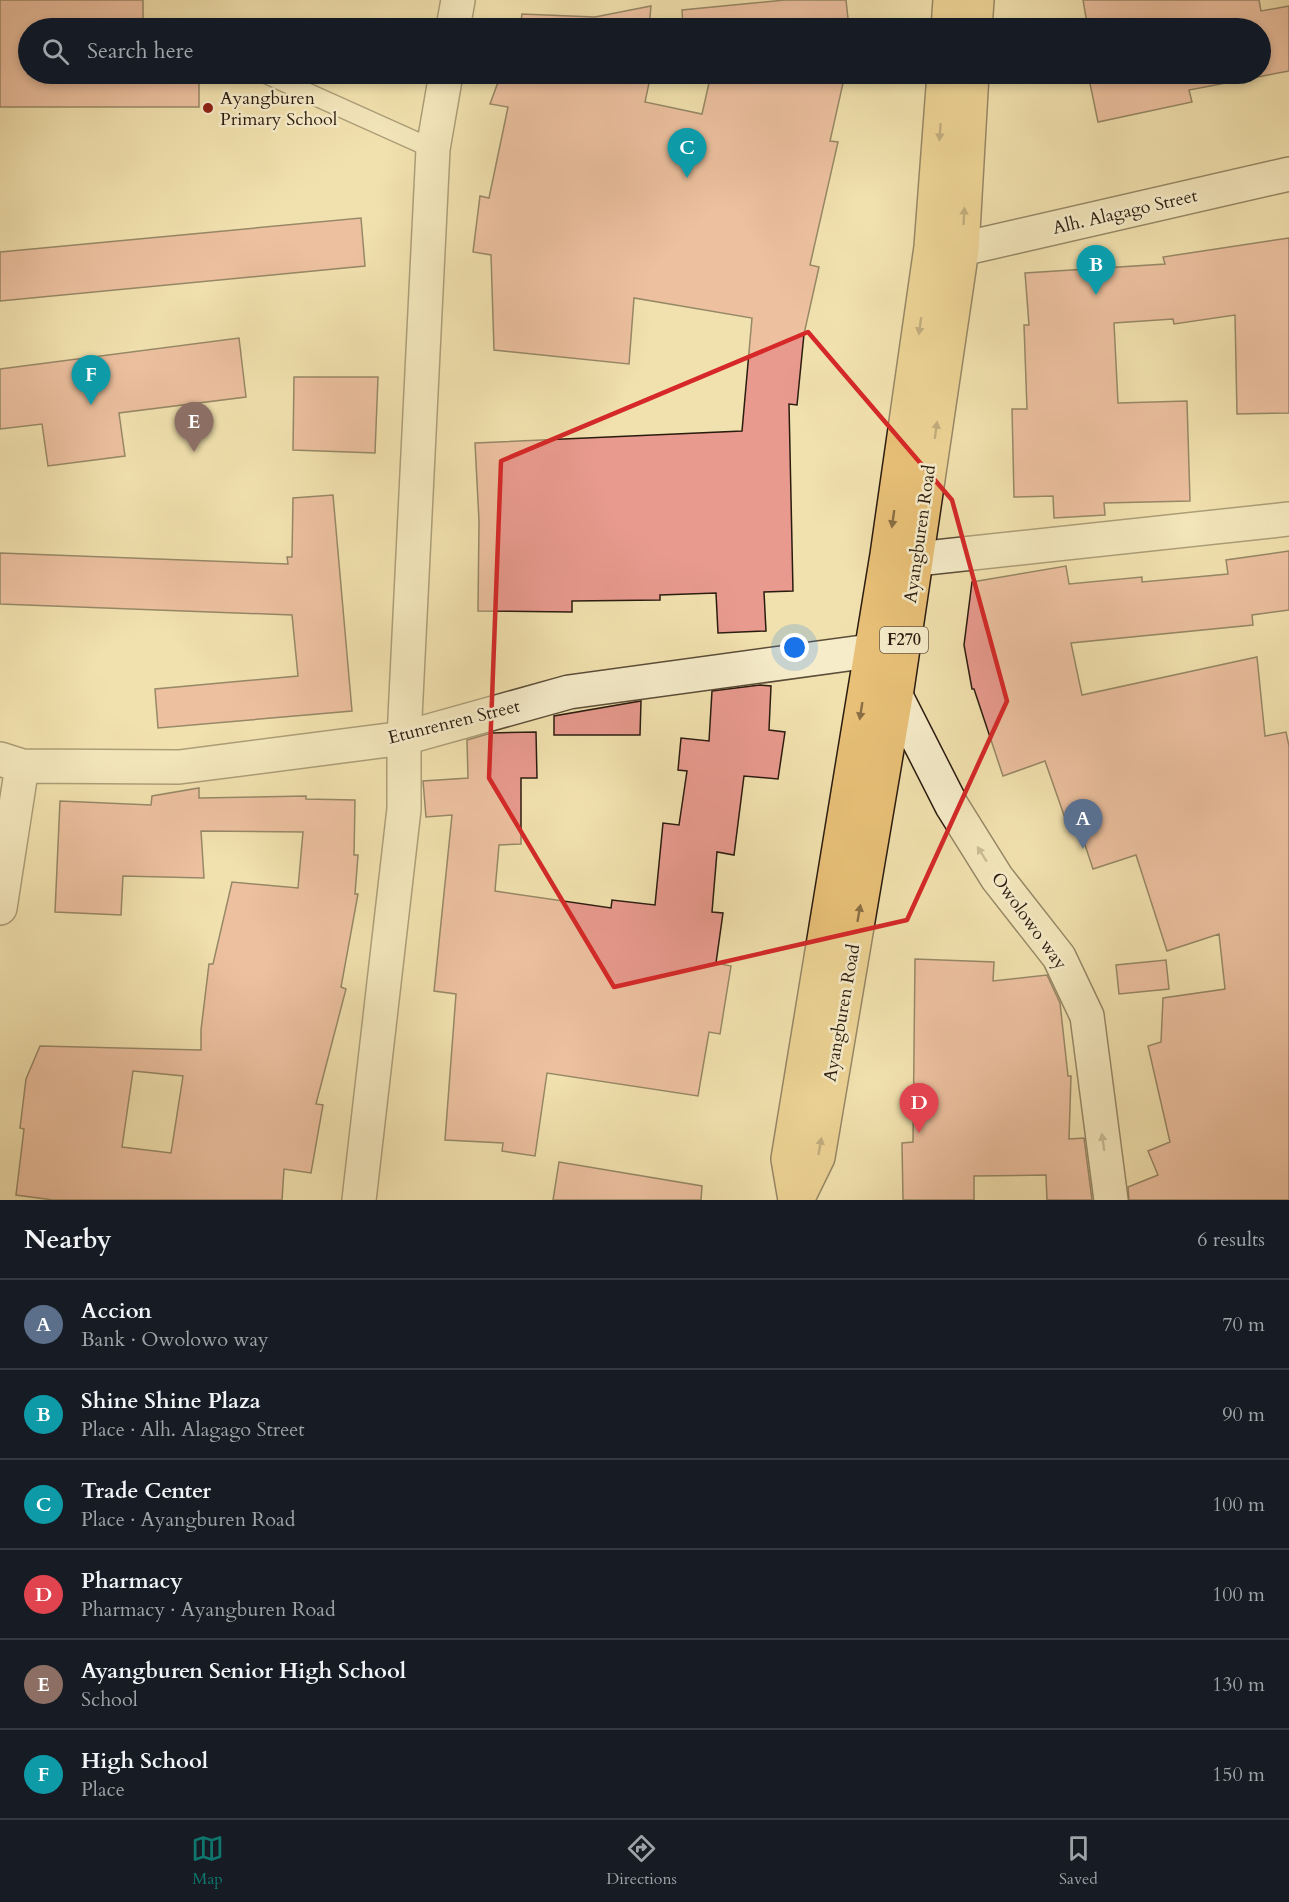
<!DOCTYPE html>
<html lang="en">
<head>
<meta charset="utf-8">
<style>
	body { margin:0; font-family:Cardo,serif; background:#242831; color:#f1f3f6 }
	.you { position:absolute; left:795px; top:648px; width:21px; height:21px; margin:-15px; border:4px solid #fff; border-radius:50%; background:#1a73e8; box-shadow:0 0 0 9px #1a73e833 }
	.badge { display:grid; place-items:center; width:39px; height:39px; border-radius:50%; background:#0f766e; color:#fff; font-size:20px; font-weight:700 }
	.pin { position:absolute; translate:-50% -50px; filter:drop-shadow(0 2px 3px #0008) }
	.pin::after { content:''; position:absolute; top:32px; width:21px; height:18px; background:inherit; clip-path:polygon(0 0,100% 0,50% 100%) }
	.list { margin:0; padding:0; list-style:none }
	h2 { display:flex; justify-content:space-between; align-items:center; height:78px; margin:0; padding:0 24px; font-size:26px }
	h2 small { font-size:20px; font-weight:400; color:#9ea1a6 }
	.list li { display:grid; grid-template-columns:39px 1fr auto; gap:18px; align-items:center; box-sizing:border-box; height:90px; padding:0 24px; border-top:2px solid #363941 }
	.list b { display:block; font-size:22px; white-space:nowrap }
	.list p { margin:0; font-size:20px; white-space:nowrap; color:#9ea1a6 }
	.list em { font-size:20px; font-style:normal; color:#9ea1a6 }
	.icon { flex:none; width:33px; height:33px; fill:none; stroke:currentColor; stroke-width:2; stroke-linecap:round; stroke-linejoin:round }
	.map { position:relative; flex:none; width:1289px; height:1200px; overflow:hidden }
	.search { position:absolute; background:#171b24; box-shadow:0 3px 9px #0003; left:18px; right:18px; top:18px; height:66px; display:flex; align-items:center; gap:15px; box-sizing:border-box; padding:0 21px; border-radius:33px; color:#9ea1a6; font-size:22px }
	.sheet { height:618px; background:#171b24 }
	nav { display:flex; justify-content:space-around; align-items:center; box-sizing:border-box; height:84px; border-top:2px solid #363941; background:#171b24; font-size:16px; color:#9ea1a6 }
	nav a { display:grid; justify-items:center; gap:3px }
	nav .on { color:#0f766e }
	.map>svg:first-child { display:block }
	.building { fill:#e89a8e; stroke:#2b1c10; stroke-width:1.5; fill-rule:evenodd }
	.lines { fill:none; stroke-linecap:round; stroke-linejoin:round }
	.lane-casing { stroke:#5c4d38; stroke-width:21 }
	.street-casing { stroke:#5c4d38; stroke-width:36 }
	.secondary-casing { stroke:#2b1c10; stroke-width:36 }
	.primary-casing { stroke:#2b1c10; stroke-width:36 }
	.lane { stroke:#f6ecca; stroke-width:18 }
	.street { stroke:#f6ecca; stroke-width:33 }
	.secondary { stroke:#f6ecca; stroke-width:33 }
	.primary { stroke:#e8c077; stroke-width:33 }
	.oneway { fill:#8a6e44 }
	.oneway2 { fill:#9b8e76 }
	.marked { fill:none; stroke:#d62828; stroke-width:4.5; stroke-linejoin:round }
	.poi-dot { fill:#8f2418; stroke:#f6ecca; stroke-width:2 }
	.labels { text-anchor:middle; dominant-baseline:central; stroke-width:5; stroke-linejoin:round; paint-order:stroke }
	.shield { fill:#f6ecca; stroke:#685a48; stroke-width:1.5 }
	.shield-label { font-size:16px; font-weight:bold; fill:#2b1c10 }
	.poi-label { font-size:18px; fill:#2b1c10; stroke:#f6ecca; text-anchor:start }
	.street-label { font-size:18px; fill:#2b1c10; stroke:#f6ecca }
</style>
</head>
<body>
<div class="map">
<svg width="1289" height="1200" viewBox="0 0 1289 1200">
	<rect width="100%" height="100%" fill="#f1e1ae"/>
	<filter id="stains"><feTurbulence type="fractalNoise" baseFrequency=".00333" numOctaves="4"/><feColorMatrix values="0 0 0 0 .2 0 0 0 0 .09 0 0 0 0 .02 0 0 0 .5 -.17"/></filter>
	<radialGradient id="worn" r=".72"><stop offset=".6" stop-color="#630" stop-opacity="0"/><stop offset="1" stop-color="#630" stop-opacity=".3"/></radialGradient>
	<path class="building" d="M0 0H143V28H28V74H199V107H0Z
		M785 0H846L849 28H683L682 10Z
		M1083 0H1259L1261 11 1289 6V71L1189 90 1192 102 1098 122 1088 74H1260V28H1078L1077 25 1087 23Z
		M651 6 649 28H520L522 14 595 17Z
		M501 74H651L645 102 702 114 711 74H797L843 83 830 141 838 142 810 265 819 267 804 334 797 405 789 404 793 591 764 592 766 631 718 633 716 593 660 595V600L572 601V612L478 611 479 521 475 443 742 431 752 318 634 298 629 364 494 350 491 255 473 252 480 196 489 198 508 107 490 104Z
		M361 218 365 266 0 301V252Z
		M1289 238V413L1237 414 1235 315 1174 324 1173 319 1114 323 1118 403 1187 401 1190 501 1104 503 1105 515 1054 518 1053 496 1014 497 1012 409H1027L1024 325H1029L1025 273 1165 264 1163 257Z
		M239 338 246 397 119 413 125 456 48 466 42 424 0 429V369Z
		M294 377H378L375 453 293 450Z
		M333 495 352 711 158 728 155 689 298 676 292 615 0 604V553L288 564 287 557H292L293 498Z
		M1289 551V610L1252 615 1253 625 1071 643 1082 695 1257 657 1265 736 1286 732 1289 746V1200H1129L1128 1187 1158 1175 1148 1151 1170 1142 1148 1046 1161 1042 1163 998 1225 989 1219 934 1167 951 1136 855 1093 869 1075 815 1065 818 1045 761 1003 776 974 689H972L964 645 972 582 1066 566 1069 584 1142 577V582L1228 574 1226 560Z
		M760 685 771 686 769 730 785 732 778 779 744 776 734 855 717 852 712 912 723 913 716 963 731 966 720 1034 709 1032 698 1096 547 1073 535 1156 502 1151 503 1143 445 1140 456 994 434 991 452 815 426 817 423 781 468 778 467 740 491 733 536 732 537 778H521V844L499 845 495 891 611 908 612 900 655 905 663 823 679 825 687 771 678 770 681 738 709 741 712 691Z
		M641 701 640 735H554V716Z
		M199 788V798L306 796V799L355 800 354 855H358L355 894H358L341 987 346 989 316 1104 323 1105 311 1173 284 1169 282 1200H53L16 1195 24 1129 20 1128 26 1079 40 1046 201 1050V1030L209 964H213L232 882 298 888 303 832 201 831 204 878 123 876 121 915 55 912 60 801 151 805 152 796ZM133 1071 183 1076 171 1153 122 1147Z
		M915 959 994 962 993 981 1047 975 1060 1003 1068 1076H1071L1069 1139 1084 1138 1092 1200H1047L1046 1175 974 1176V1200H903L902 1143 913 1142Z
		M1166 960 1169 989 1119 994 1116 965Z
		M559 1162 702 1186 701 1200H553Z"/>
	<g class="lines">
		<g class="lane-casing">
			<path id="lane" d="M266 74 433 149"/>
		</g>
		<g class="street-casing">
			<path id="street" d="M453 28 458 0
				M917 559 1289 519
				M0 759 22 766 179 767 404 738 569 692 870 651
				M0 908 22 766
				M359 1200 404 809V738L433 149 446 74"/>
		</g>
		<g class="secondary-casing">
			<path id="secondary" d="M962 249 1289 174
				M896 696 952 806 997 878 1059 957 1087 1016 1111 1200"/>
		</g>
		<g class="primary-casing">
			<path id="primary" d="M948 28 950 0
				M975 28 977 0
				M795 1200 788 1159 887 555 931 247 944 74
				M797 1200 818 1157 896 696 962 249 972 74"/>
		</g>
		<use href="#lane" class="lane"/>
		<use href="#street" class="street"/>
		<use href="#secondary" class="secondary"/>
		<use href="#primary" class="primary"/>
	</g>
	<defs><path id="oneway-solid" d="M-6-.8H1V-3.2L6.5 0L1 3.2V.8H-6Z" transform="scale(1.5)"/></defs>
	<g class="oneway">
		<use href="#oneway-solid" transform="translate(940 132) rotate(94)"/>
		<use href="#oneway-solid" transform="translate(964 216) rotate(-87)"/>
		<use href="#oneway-solid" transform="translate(920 326) rotate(98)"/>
		<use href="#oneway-solid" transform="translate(936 430) rotate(-82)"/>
		<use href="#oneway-solid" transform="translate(893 519) rotate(98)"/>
		<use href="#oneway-solid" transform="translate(861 711) rotate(99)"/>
		<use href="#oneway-solid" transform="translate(859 913) rotate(-80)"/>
		<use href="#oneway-solid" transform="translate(820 1146) rotate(-80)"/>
	</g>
	<g class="oneway2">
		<use href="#oneway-solid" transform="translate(982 854) rotate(-122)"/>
		<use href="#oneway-solid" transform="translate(1103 1142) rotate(-98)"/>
	</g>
	<path d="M0 0H1289V1200H0ZM808 332 952 500 1007 701 907 920 614 987 489 778 501 461Z" fill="#f1e1ae" fill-opacity=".55" fill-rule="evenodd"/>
	<path class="marked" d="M808 332 952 500 1007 701 907 920 614 987 489 778 501 461Z"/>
	<circle class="poi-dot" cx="208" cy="108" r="6"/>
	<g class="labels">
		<rect class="shield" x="880" y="627" width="48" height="26" rx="4.5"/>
		<g class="shield-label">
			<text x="904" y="640">F270</text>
		</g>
		<g class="poi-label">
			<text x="220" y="98">Ayangburen<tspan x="220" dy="21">Primary School</tspan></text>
		</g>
		<g class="street-label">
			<text transform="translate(1125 212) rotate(-13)">Alh. Alagago Street</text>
			<text transform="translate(920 534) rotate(-82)">Ayangburen Road</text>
			<text transform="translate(454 722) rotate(-14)">Etunrenren Street</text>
			<text transform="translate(1029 921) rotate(54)">Owolowo way</text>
			<text transform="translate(842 1013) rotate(-80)">Ayangburen Road</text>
		</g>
	</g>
	<rect width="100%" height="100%" filter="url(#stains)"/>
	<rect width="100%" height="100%" fill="url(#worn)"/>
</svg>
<div class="you"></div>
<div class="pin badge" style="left:1083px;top:849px;background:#5c6f8a">A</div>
<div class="pin badge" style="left:1096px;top:295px;background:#0f9aa8">B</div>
<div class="pin badge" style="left:687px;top:178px;background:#0f9aa8">C</div>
<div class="pin badge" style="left:919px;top:1133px;background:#e0444e">D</div>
<div class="pin badge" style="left:194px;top:452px;background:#8d6e63">E</div>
<div class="pin badge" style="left:91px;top:405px;background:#0f9aa8">F</div>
<div class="search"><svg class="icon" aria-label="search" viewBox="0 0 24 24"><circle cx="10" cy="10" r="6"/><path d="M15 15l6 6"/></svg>Search here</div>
</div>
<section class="sheet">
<h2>Nearby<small>6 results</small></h2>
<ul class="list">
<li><span class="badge" style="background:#5c6f8a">A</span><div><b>Accion</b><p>Bank · Owolowo way</p></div><em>70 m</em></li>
<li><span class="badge" style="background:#0f9aa8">B</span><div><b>Shine Shine Plaza</b><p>Place · Alh. Alagago Street</p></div><em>90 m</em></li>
<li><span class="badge" style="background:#0f9aa8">C</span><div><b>Trade Center</b><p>Place · Ayangburen Road</p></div><em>100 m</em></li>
<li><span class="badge" style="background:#e0444e">D</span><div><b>Pharmacy</b><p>Pharmacy · Ayangburen Road</p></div><em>100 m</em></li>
<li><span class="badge" style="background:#8d6e63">E</span><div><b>Ayangburen Senior High School</b><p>School</p></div><em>130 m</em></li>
<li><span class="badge" style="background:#0f9aa8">F</span><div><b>High School</b><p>Place</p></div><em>150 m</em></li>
</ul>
</section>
<nav>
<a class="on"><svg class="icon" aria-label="map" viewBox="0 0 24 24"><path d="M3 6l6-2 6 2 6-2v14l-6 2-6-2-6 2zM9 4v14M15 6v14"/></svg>Map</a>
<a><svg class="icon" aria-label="directions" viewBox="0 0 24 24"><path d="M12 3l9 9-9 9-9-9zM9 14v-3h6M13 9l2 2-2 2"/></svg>Directions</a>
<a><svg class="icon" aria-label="saved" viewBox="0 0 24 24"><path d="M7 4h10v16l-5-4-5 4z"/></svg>Saved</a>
</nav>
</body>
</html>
